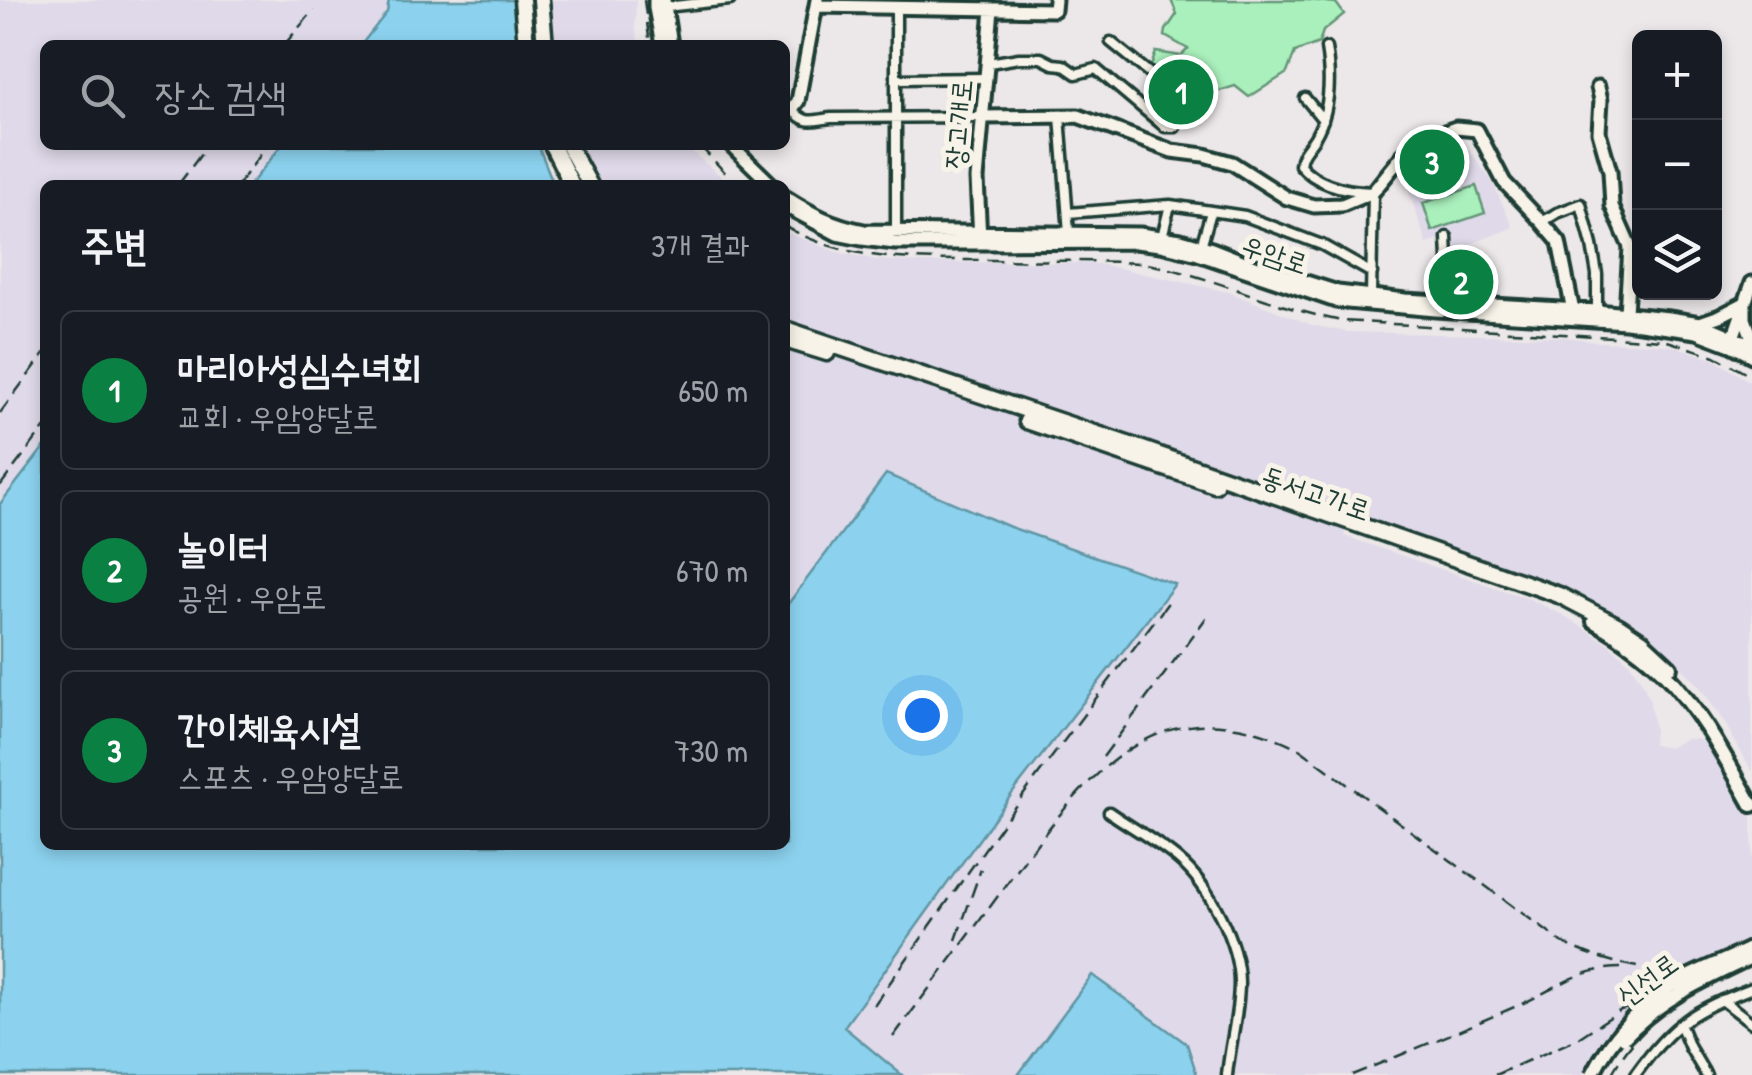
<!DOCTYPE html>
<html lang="ko">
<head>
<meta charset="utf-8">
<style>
	body { margin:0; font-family:"Patrick Hand","Poor Story",sans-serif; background:#20242c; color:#f1f3f6 }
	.controls { position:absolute; right:30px; top:30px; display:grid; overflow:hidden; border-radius:15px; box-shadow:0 5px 15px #0003 }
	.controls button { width:90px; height:90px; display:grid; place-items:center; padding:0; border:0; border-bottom:2px solid #363941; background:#171b24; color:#f1f3f6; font:50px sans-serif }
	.you { position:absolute; left:922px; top:715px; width:35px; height:35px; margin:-25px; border:8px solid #fff; border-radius:50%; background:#1a73e8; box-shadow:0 0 0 15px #1a73e833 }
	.badge { display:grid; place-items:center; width:65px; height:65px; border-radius:50%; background:#0b8043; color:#fff; font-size:32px; font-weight:700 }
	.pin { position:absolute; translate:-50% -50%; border:5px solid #fff; box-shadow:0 2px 10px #0006 }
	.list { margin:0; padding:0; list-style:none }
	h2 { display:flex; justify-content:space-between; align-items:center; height:130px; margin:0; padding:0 40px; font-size:42px }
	h2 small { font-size:32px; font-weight:400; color:#9ea1a6 }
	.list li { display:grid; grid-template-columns:65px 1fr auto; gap:30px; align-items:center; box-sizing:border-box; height:160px; margin:0 20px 20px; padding:0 20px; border:2px solid #363941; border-radius:15px }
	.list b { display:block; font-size:38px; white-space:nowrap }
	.list p { margin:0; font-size:32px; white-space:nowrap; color:#9ea1a6 }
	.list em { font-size:32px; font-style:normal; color:#9ea1a6 }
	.icon { flex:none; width:55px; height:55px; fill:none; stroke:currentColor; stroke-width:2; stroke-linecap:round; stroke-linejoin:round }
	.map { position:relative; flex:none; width:1752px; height:1075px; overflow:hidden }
	.search { position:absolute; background:#171b24; box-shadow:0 5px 15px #0003; left:40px; top:40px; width:750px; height:110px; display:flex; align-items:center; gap:25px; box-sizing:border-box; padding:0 35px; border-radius:15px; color:#9ea1a6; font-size:38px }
	.panel { position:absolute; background:#171b24; box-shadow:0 5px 15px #0003; left:40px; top:180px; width:750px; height:670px; border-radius:15px }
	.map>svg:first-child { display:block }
	.built { fill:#dfd9e9 }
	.green { fill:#aaf0bc; stroke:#649678; stroke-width:2.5 }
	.water { fill:#8cd2ee; stroke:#6096a4; stroke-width:2.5 }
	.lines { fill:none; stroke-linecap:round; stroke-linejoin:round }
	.street-casing { stroke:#1f3d34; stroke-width:15 }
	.secondary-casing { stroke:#1f3d34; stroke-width:19 }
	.primary-casing { stroke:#1f3d34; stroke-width:20 }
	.highway-casing { stroke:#1f3d34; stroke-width:21 }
	.street { stroke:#f7f3e8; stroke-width:8 }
	.secondary { stroke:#f7f3e8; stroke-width:11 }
	.primary { stroke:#f7f3e8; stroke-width:12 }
	.highway { stroke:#f7f3e8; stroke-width:14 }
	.rail { stroke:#1f3d34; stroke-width:2.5; stroke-dasharray:15 8; stroke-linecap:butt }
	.secondary-bridge-casing { stroke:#1f3d34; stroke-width:19; stroke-linecap:butt }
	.secondary-bridge { stroke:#f7f3e8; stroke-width:11 }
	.labels { text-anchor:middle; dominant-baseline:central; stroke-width:10; stroke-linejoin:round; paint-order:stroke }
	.street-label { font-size:28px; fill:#1f3d34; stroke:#f7f3e8 }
</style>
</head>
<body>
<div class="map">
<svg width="1752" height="1075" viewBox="0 0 1752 1075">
	<rect width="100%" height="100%" fill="#ece7e8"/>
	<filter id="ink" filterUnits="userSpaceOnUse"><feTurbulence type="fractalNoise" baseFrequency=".01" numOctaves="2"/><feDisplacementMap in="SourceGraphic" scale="20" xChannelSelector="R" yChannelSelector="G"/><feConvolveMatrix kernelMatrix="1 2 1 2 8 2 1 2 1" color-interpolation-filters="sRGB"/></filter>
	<g filter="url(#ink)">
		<path class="built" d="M0 0H389L387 12 361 45H45V145H282L251 185H45V447L0 504Z
			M547 0H636L635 27 639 45H551Z
			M1461 139 1491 180 1513 227 1454 251 1447 237 1427 244 1403 175 1413 169 1416 157Z
			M574 145H684L731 185H596Z
			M785 232 837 252 877 260 924 263 1024 262 1099 264 1228 292 1312 325 1346 332 1565 337 1600 342 1653 344 1677 347 1713 359 1752 383V771L1725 723 1699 686 1683 670 1652 642 1623 620 1583 599 846 339 785 321Z
			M785 332 1346 526 1344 536 1529 599 1563 615 1607 643 1628 661 1641 681 1649 698 1654 728 1653 745 1669 748 1685 739H1697L1705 743 1730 774 1752 812V944L1690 972 1641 1001 1619 1020 1588 1064 1583 1075H1197L1187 1044 1092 975 1018 1075H902L844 1028 1011 795 1174 585 1010 527 892 476 785 608Z"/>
		<path class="green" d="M1171 0H1309L1336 3 1344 14 1323 31 1319 43 1295 52 1287 73 1249 97 1235 86 1219 91 1207 101 1199 100 1183 74 1167 80 1151 66 1156 52 1181 56 1188 49 1165 36 1166 30 1177 14Z
			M1476 186 1485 213 1432 231 1423 203Z"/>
		<path class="water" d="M389 0H515L519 45H361L387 12Z
			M282 145H538L554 185H250Z
			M45 446V845H785V608L886 474 1010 527 1175 584 1011 795 844 1027 902 1075H0V504Z
			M1092 975 1187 1044 1197 1075H1018Z"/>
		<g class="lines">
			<g class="street-casing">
				<path id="street" d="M665 7 730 0
					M896 7V233
					M1326 48C1331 78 1331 110 1315 137 1309 147 1301 152 1300 165 1318 186 1347 191 1373 192L1371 296
					M989 63 1019 58H1041L1053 64 1063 65 1076 74 1096 69 1165 127H1175L1181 113 1168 88 1111 42
					M897 79 987 78
					M1305 98 1323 120
					M792 109C806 126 813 120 831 118L983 117
					M1060 116 1069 233
					M1068 213 1170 205 1245 216 1322 245 1372 273
					M1542 222 1557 213 1581 204 1592 245 1597 274V311
					M1162 237 1170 205
					M1447 237 1450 302
					M1201 246 1211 212
					M1109 812C1132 828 1158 842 1179 860 1209 885 1239 944 1239 983 1239 1013 1230 1044 1227 1075
					M1722 1000 1752 1023
					M1680 1024 1690 1048 1706 1075
					M1635 1075C1673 1022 1693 1011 1752 988"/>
			</g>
			<g class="secondary-casing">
				<path id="secondary" d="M655 0V8L662 45
					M664 0 671 45
					M816 6 1054 10 1055 0
					M1598 87 1601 100 1599 132 1610 171 1612 206 1630 247 1626 313
					M785 111 792 109 798 101 817 0
					M983 117 1078 116 1172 151 1204 155 1232 163 1287 198 1314 206 1342 205 1373 192 1403 155 1428 138 1456 128 1477 130 1504 182 1542 222 1559 242 1574 316
					M731 145 772 185
					M785 197C812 214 832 225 864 231L1140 234 1181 240 1212 249 1255 266 1338 292 1405 300 1597 311 1669 318 1700 323 1752 345
					M785 206 837 234 862 239 895 243H980L1135 242 1161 245 1198 254 1336 301 1436 310 1626 322 1697 332 1731 345 1752 356
					M980 239 977 179 992 9
					M1700 323 1720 316 1745 303V319L1752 338
					M1732 341 1752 283"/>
			</g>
			<g class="primary-casing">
				<path id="primary" d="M1594 621C1619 636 1644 652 1664 673 1701 711 1726 759 1752 805
					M1643 642 1670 667"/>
			</g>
			<g class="highway-casing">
				<path id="highway" d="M522 0 526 45
					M541 0 545 45
					M552 145 572 185
					M568 145 590 185
					M785 329 1139 448 1559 595 1619 626 1643 642
					M785 340 827 353
					M1027 421 1215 485"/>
			</g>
			<use href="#street" class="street"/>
			<use href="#secondary" class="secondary"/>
			<use href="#primary" class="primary"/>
			<use href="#highway" class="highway"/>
			<path class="rail" d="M385 0V1
				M644 0 650 45
				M284 45 314 10
				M699 145 737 185
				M178 185 208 145
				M238 185 268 145
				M785 226C845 262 919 260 987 260 1038 261 1089 260 1141 263 1210 274 1273 308 1342 321L1664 340 1715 356 1752 377
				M0 413 45 353
				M0 486 45 427
				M1103 757 1206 618
				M956 940 981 869
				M874 1005 1018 802 1170 600
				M893 1037C931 986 969 935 1007 884 1084 780 1154 677 1298 748L1560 941C1615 970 1674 974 1735 974
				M1352 1075C1408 1052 1464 1029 1519 1005 1558 988 1575 969 1621 968
				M1495 1075 1575 1040 1621 1010 1713 983
				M1611 1075C1629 1042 1655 1018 1686 997"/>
			<g class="secondary-bridge-casing">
				<path id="secondary-bridge" d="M1624 1038C1663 997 1702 981 1752 957
					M1592 1075C1612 1035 1645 999 1685 978 1706 967 1729 959 1751 948"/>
			</g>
			<use href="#secondary-bridge" class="secondary-bridge"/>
		</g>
	</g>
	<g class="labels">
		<g class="street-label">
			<text transform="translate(958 124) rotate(-85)">장고개로</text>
			<text transform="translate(1275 254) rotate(19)">우암로</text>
			<text transform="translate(1316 493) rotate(19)">동서고가로</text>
			<text transform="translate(1647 979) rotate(-36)">신선로</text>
		</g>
	</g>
</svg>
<div class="controls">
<button>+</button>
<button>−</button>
<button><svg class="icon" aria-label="layers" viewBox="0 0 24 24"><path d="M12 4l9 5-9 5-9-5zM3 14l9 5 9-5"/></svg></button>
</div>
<div class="you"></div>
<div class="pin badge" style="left:1181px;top:92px">1</div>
<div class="pin badge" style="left:1461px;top:282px">2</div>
<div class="pin badge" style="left:1432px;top:162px">3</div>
<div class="search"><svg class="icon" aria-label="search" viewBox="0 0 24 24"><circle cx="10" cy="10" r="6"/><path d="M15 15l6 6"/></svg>장소 검색</div>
<section class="panel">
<h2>주변<small>3개 결과</small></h2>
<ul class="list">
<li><span class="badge">1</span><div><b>마리아성심수녀회</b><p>교회 · 우암양달로</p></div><em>650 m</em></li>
<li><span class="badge">2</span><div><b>놀이터</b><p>공원 · 우암로</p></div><em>670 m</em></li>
<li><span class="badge">3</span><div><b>간이체육시설</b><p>스포츠 · 우암양달로</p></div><em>730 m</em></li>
</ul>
</section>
</div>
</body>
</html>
